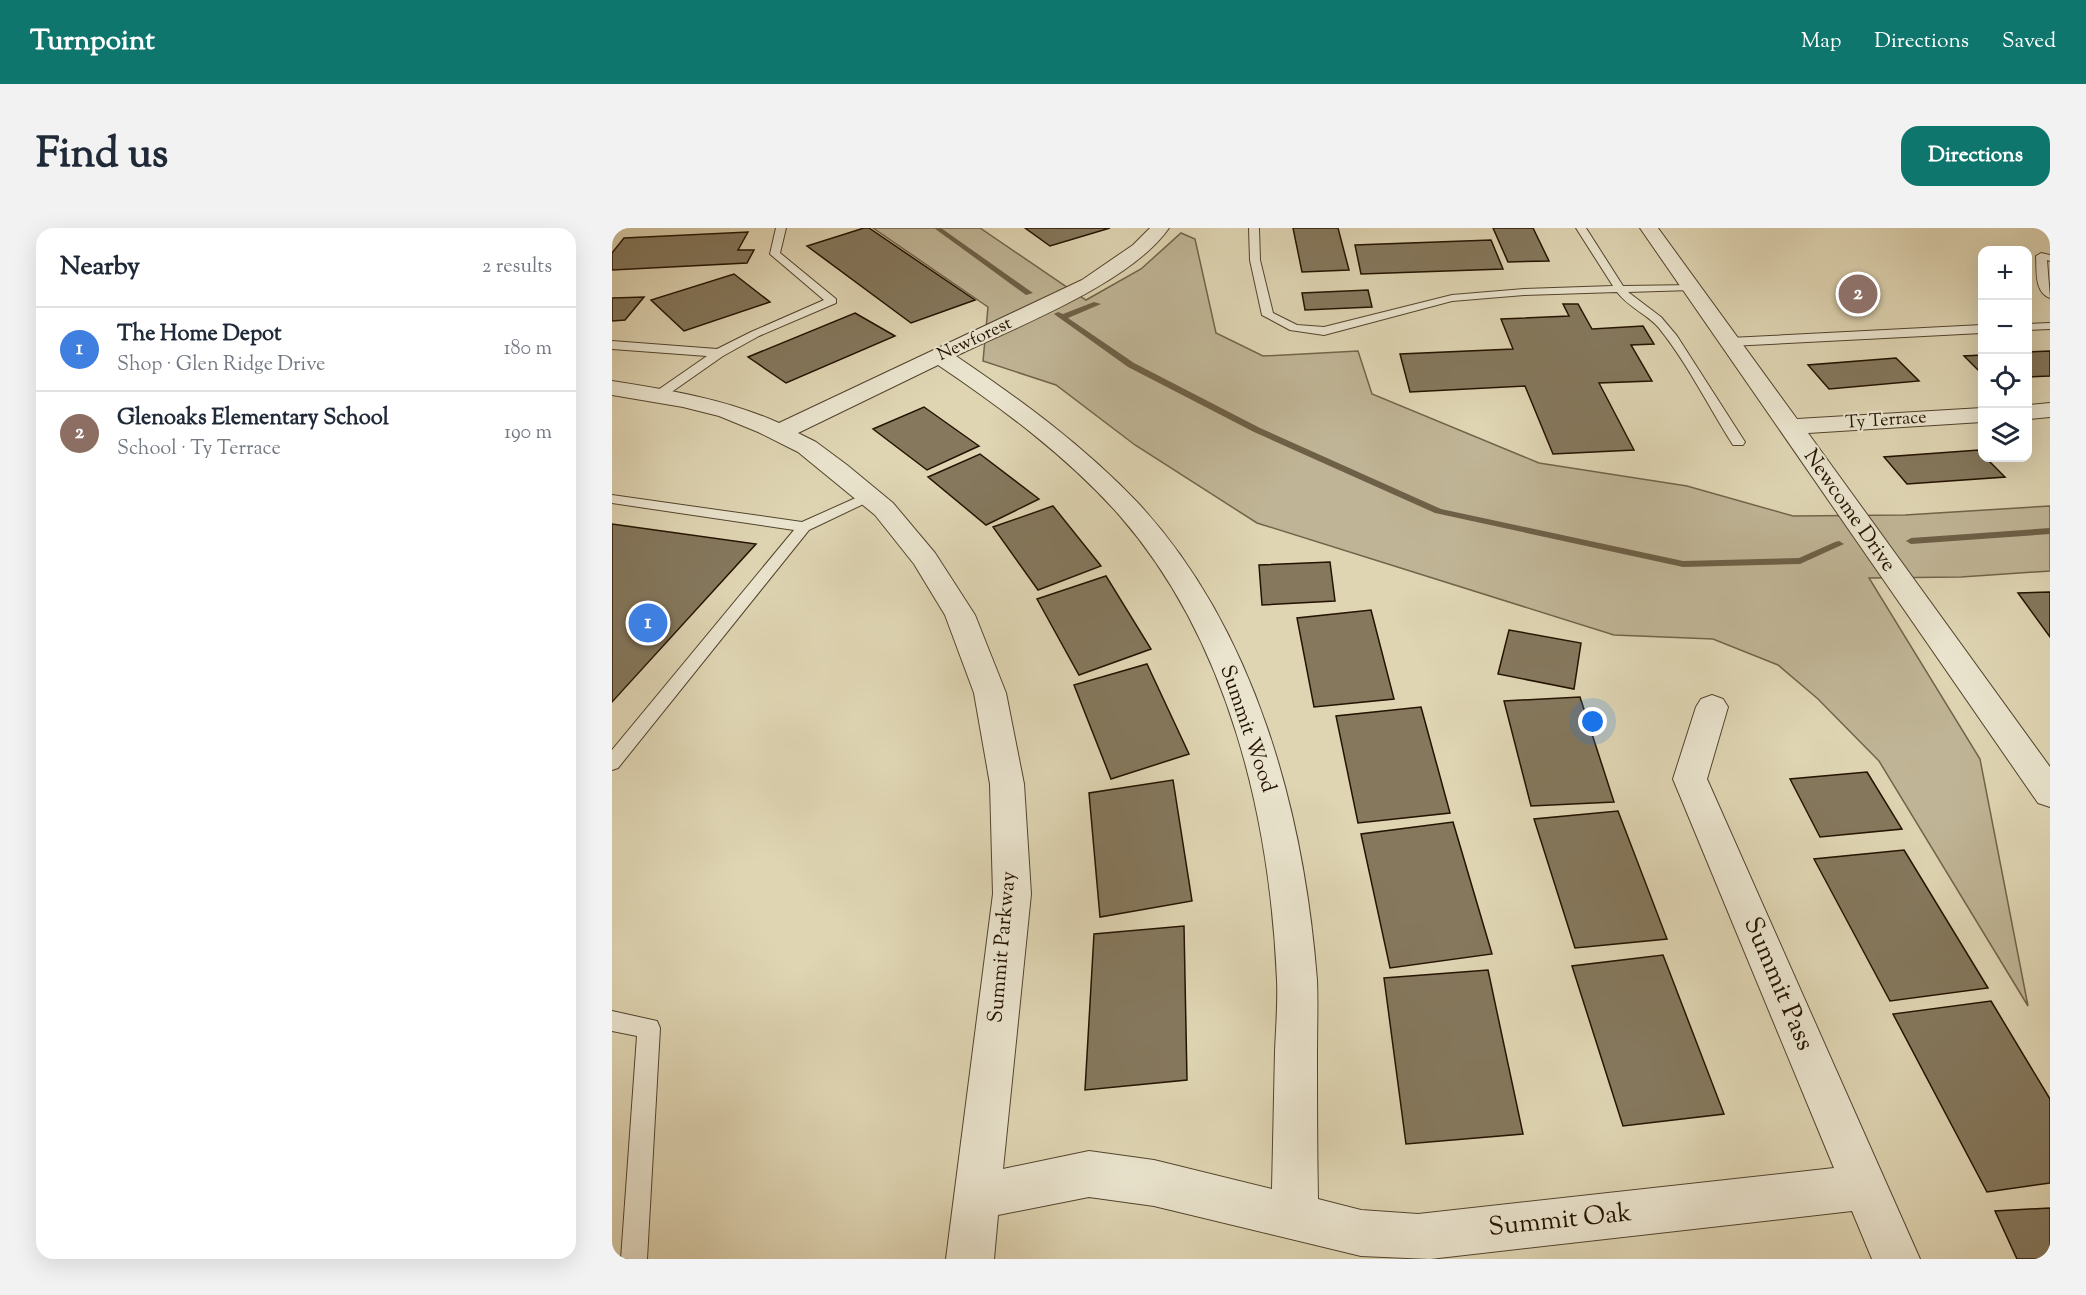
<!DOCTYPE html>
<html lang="en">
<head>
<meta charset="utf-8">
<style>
	body { margin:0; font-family:"Sorts Mill Goudy",serif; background:#f2f2f3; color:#1f2937 }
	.controls { position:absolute; right:18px; top:18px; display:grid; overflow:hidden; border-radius:12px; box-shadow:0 6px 24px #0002 }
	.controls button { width:54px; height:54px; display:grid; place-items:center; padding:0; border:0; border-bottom:2px solid #e0e1e3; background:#fff; color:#1f2937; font:30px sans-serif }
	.you { position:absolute; left:981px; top:494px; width:21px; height:21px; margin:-15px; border:4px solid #fff; border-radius:50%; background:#1a73e8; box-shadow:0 0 0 9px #1a73e833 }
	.badge { display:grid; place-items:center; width:39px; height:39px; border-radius:50%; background:#0f766e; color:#fff; font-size:20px; font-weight:700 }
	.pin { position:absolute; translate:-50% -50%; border:3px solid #fff; box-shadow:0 2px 6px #0006 }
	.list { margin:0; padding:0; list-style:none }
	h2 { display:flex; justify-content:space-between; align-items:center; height:78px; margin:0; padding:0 24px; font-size:26px }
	h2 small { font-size:20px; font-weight:400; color:#747a83 }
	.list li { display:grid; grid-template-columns:39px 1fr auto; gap:18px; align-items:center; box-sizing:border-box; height:84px; padding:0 24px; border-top:2px solid #e0e1e3 }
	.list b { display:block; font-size:22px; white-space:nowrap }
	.list p { margin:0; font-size:20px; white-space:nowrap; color:#747a83 }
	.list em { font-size:20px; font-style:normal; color:#747a83 }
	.icon { flex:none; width:33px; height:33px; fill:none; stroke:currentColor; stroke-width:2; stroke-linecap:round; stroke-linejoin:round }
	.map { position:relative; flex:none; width:1438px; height:1031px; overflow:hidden; border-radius:18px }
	header { display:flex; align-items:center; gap:36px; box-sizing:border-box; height:84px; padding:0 30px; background:#0f766e; color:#fff }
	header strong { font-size:28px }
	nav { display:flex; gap:33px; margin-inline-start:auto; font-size:21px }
	.intro { display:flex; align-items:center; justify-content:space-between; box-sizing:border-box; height:144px; padding:0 36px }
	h1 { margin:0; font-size:42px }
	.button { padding:15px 27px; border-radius:18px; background:#0f766e; color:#fff; font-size:21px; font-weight:700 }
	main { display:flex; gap:36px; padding:0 36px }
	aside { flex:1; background:#fff; border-radius:18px; box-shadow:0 6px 24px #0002 }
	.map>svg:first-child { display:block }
	.green { fill:#bfb495; stroke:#72644a; stroke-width:1.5 }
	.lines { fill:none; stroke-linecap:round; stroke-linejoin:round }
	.stream { fill:#6e6047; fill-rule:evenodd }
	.building { fill:#85785d; stroke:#241300; stroke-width:1.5 }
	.service-casing { stroke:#53442d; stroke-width:2 }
	.minor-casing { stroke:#53442d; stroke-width:2 }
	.service { fill:#eae4ce; fill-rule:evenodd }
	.minor { fill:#eae4ce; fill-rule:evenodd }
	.labels { text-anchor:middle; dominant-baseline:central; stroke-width:4.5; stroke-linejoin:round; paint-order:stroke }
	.far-street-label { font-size:18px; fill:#241300; stroke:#eae4ce }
	.street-label { font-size:21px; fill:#241300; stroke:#eae4ce }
	.near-street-label { font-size:26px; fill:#241300; stroke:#eae4ce }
</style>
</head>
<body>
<header>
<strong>Turnpoint</strong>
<nav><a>Map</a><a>Directions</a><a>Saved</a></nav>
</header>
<div class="intro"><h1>Find us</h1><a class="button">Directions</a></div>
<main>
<aside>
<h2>Nearby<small>2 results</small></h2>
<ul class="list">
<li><span class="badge" style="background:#3f7fe0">1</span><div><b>The Home Depot</b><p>Shop · Glen Ridge Drive</p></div><em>180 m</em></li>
<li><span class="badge" style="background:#8d6e63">2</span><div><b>Glenoaks Elementary School</b><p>School · Ty Terrace</p></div><em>190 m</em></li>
</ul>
</aside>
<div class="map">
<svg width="1438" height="1031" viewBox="0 0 1438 1031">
	<rect width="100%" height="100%" fill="#dfd5b3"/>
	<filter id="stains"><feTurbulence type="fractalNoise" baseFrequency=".00333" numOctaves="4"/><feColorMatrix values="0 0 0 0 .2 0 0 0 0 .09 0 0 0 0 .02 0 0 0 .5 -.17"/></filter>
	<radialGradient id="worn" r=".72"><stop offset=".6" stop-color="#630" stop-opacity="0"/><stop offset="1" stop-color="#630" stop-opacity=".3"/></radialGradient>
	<path class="green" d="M261 0H368L474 72 529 41 569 5 583 11 604 105 651 128 746 123 760 166 927 235 1075 258 1181 288 1293 287 1438 278V343L1349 349 1257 350 1368 531 1416 778 1267 533 1206 471 1166 437 1101 411 1002 407 645 295 523 217 444 157 371 133 376 79Z"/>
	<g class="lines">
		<path class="stream" d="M322 0H329L421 65 414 67Z
			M482 74 489 76 456 90 522 135 648 200 829 281 1071 333 1187 330 1223 314 1227 313 1232 316 1188 336 1071 339 823 285 642 204 516 139 442 86 446 84 451 86Z
			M1438 300V306L1299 316 1294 313 1299 310Z"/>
	</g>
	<path class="building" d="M252 0H257L363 72 299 95 195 18Z
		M413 0H498L438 18Z
		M681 0H726L737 42 690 44Z
		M881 0H921L937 33 896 34Z
		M136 4 126 22H142L135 35 0 42V25L12 10Z
		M879 12 891 41 749 46 743 17Z
		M122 46 158 74 72 103 39 72Z
		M756 62 760 79 693 82 690 65Z
		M32 69 13 92 0 93V70Z
		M951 76H966L980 101 1031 98 1042 116 1019 117 1040 153 987 155 1022 222 941 226 913 158 798 164 788 126 901 121 889 91 957 88Z
		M243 85 283 108 174 155 136 129Z
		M1438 123V148L1416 149V124Z
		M1370 127V146L1352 128Z
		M1284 130 1307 153 1217 161 1196 137Z
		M312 179 367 218 315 242 261 201Z
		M1367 222 1370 230H1374L1393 249 1295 256 1272 229Z
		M368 226 427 271 374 297 316 249Z
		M441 278 489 338 426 362 381 299Z
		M0 296 144 316 0 474Z
		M718 334 723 373 650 377 647 337Z
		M494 348 539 421 467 447 425 371Z
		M1438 364V409L1406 365Z
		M759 382 782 471 702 479 685 390Z
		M897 402 969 415 962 461 886 446Z
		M535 436 577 526 499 551 462 457Z
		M968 469 1002 574 919 578 892 473Z
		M809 479 838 585 746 595 724 488Z
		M1255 544 1290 601 1208 609 1178 551Z
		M561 552 580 673 488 689 477 565Z
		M1006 583 1055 711 963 720 922 591Z
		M841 594 880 726 778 740 749 606Z
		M1292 622 1376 760 1278 773 1202 631Z
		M572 698 575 852 473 862 482 706Z
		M1051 727 1112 886 1011 898 960 738Z
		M876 742 911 906 794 916 772 750Z
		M1379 773 1438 871V955L1375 964 1281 786Z
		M1438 980V1031H1405L1383 983Z"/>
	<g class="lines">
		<g class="service-casing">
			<path id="service" d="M164 0H174L168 25 224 71V75L147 108 111 128 51 170H43L41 167 43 164 95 128 0 121V113L105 121 139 104 212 72 158 26Z
				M637 0H647L648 32 661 85 685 97 712 99 840 67 912 61 1001 58 964 0H974L1011 58 1083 57V61L1079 62 1016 64 1049 89 1065 108 1133 214 1131 217H1121C1096 178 1076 136 1047 100 1035 86 1016 79 1005 64L912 67 840 73 712 107 678 102 650 87 638 32Z
				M1429 25 1438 27V33L1435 32 1438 70C1422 64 1425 43 1424 28Z
				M1438 95V101L1416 102V96Z
				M1370 97V105L1118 118 1112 114 1118 110Z
				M257 264 262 265 264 268 262 271 197 302 6 540 0 542V522L182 302 0 275V267L190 294Z
				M0 783 45 793 48 800 35 1031H9L25 808 0 803Z"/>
		</g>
		<g class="minor-casing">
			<path id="minor" d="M538 0H557C519 55 404 99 344 128 409 172 472 218 526 275 643 401 692 584 705 752 706 776 705 800 705 825 705 874 705 923 706 971L749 982 806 986 1222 940 1061 551 1084 479 1089 471 1100 467 1111 471 1116 479 1095 551 1308 1031H1260L1240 983 818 1031 749 1028 542 978 477 969 386 987 382 1031H334L381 666 378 556 362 465 333 387 302 336 263 287 186 224 146 204 107 188 71 179 0 167V153C57 162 114 171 167 195L470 52 521 17ZM326 137C391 181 456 229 508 288 617 413 658 590 665 752 666 775 664 799 663 823 662 869 661 915 660 961L542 932 477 923 391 941 419 666 412 556 394 465 363 387 323 325 281 275 235 237 204 214 186 205Z
				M1028 0H1046L1185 191 1370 180V194L1196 205 1438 539V579L1426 575Z
				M1438 175V189L1416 191V177Z"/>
		</g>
		<use href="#service" class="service"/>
		<use href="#minor" class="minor"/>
	</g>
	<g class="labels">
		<g class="far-street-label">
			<text transform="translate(363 112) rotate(-25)">Newforest</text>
			<text transform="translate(1274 193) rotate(-4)">Ty Terrace</text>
		</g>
		<g class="street-label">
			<text transform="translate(1237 283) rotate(55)">Newcome Drive</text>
			<text transform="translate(635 501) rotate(71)">Summit Wood</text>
			<text transform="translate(391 719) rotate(-85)">Summit Parkway</text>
		</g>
		<g class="near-street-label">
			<text transform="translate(1166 756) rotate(67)">Summit Pass</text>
			<text transform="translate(948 993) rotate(-6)">Summit Oak</text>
		</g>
	</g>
	<rect width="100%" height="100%" filter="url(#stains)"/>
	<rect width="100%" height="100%" fill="url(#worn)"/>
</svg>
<div class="controls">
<button>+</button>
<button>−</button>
<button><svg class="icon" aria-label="locate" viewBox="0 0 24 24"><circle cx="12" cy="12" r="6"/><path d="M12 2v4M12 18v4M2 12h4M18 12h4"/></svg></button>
<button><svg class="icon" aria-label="layers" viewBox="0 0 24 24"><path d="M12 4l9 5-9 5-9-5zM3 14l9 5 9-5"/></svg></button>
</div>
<div class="you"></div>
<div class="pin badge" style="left:36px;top:395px;background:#3f7fe0">1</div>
<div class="pin badge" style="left:1246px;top:66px;background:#8d6e63">2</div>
</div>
</main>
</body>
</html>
